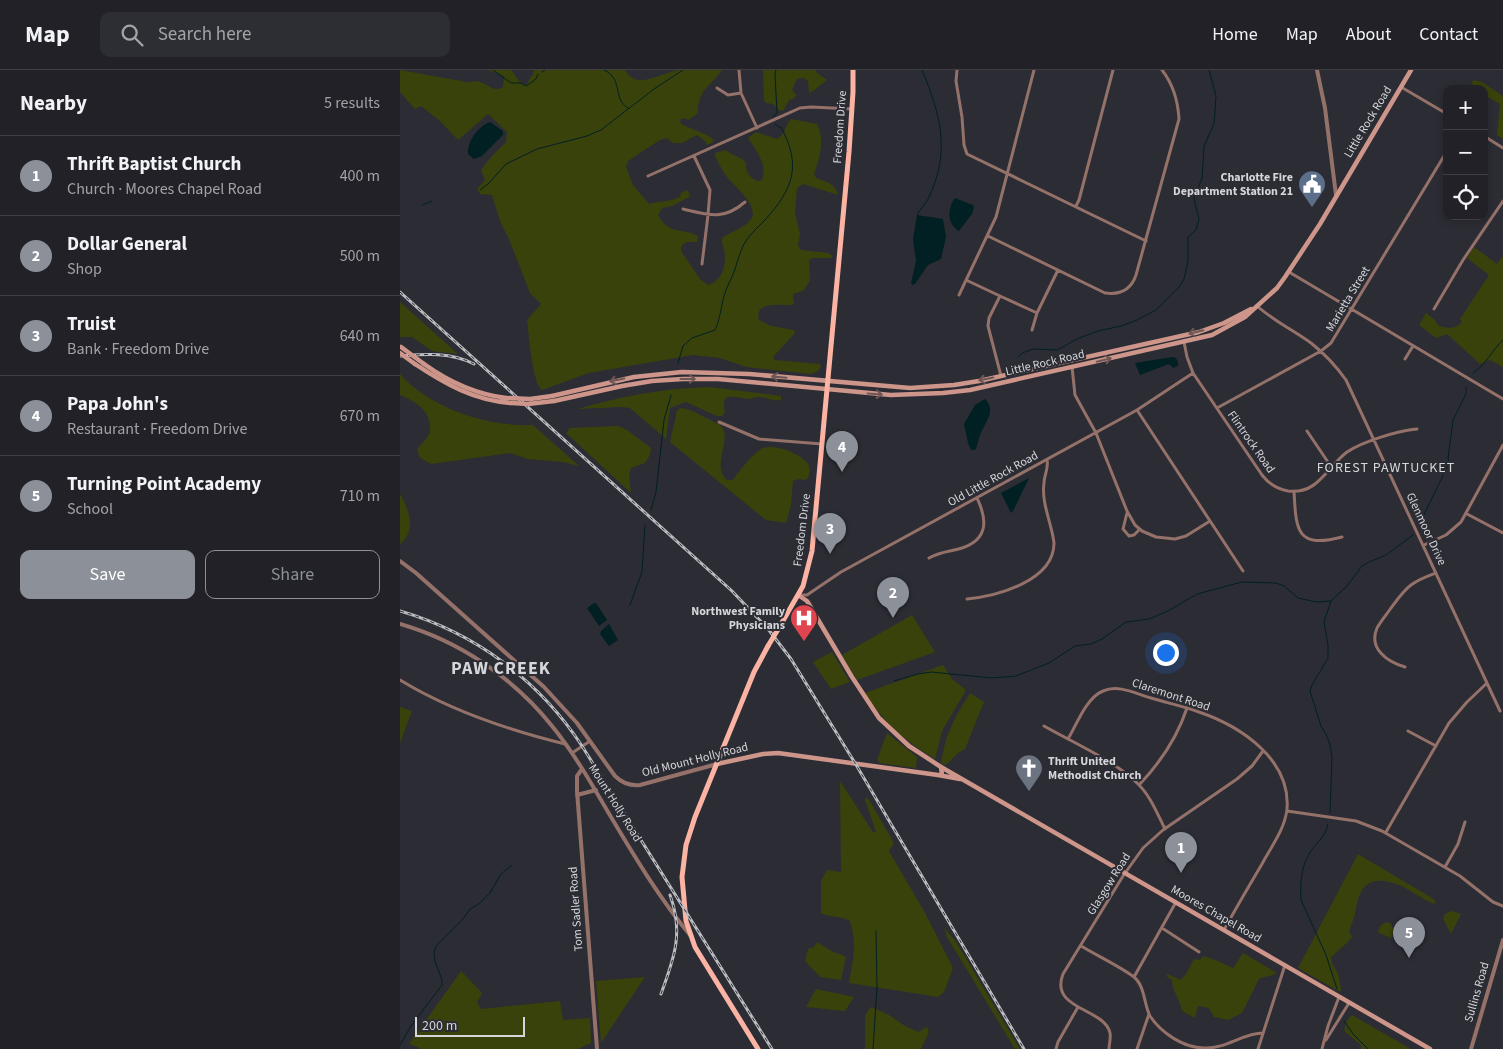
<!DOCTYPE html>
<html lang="en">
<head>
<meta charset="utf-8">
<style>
	body { margin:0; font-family:"Source Sans 3",sans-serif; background:#2d2e33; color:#f1f3f6 }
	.controls { position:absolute; right:15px; top:15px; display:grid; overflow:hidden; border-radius:10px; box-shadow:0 2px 8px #0003 }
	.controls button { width:45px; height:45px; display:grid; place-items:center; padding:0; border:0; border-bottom:1px solid #3e3e44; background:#212127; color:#f1f3f6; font:25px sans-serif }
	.scale { position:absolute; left:15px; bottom:12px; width:110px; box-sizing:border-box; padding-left:5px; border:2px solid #d5d6db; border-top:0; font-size:14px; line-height:18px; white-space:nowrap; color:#d5d6db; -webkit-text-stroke:4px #2c2c34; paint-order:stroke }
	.you { position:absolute; left:765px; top:582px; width:18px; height:18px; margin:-12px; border:4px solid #fff; border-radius:50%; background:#1a73e8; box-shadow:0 0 0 8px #1a73e833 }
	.badge { display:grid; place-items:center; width:32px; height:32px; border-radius:50%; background:#8c9099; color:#fff; font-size:16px; font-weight:700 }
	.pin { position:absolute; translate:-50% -41px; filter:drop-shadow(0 1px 2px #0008) }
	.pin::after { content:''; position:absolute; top:26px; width:18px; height:15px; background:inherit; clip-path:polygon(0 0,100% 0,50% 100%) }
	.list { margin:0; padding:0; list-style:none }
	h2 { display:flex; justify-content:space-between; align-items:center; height:65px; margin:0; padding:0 20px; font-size:21px }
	h2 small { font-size:16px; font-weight:400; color:#a2a3a7 }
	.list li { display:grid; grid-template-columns:32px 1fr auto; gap:15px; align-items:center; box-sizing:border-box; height:80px; padding:0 20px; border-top:1px solid #3e3e44 }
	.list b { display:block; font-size:19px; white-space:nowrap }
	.list p { margin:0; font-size:16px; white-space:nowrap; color:#a2a3a7 }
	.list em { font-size:16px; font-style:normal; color:#a2a3a7 }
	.actions { display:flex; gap:10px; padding:15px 20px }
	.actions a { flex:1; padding:11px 0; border:1px solid #8c9099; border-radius:10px; text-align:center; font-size:18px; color:#8c9099 }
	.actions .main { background:#8c9099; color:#fff }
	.icon { flex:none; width:28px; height:28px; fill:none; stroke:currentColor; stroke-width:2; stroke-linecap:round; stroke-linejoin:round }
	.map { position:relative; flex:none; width:1103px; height:979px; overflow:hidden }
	header { display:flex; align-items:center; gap:30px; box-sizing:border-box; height:70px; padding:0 25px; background:#212127; border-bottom:1px solid #3e3e44 }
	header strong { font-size:24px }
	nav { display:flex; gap:28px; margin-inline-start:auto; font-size:18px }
	.search { width:350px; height:45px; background:#2d2e33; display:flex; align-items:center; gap:12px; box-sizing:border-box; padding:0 18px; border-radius:10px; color:#a2a3a7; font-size:19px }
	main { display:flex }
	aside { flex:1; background:#212127 }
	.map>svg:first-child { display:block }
	.green { fill:#3a420b }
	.water { fill:#002023 }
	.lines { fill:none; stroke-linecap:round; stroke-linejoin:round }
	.stream { stroke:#002023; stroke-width:1 }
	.minor { stroke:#947169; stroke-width:3 }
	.tertiary { stroke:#947169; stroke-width:4 }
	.secondary { stroke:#ce968a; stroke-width:4.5 }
	.primary { stroke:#fbb3a3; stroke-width:5 }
	.rail-casing { stroke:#bbbcc1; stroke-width:3 }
	.rail { stroke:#2c2c34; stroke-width:1; stroke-dasharray:4; stroke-linecap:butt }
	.secondary-bridge { stroke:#ce968a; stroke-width:4.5 }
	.primary-bridge { stroke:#fbb3a3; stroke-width:5 }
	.oneway { stroke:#6d5656 }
	.labels { text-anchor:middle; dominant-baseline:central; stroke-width:4; stroke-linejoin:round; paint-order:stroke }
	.street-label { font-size:12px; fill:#d5d6db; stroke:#2c2c34 }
	.poi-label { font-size:12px; font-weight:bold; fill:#d5d6db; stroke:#2c2c34; text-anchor:end }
	.neighbourhood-label { font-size:14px; letter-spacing:1px; fill:#d5d6db; stroke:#2c2c34 }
	.district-label { font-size:18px; font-weight:bold; letter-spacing:1px; fill:#d5d6db; stroke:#2c2c34 }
</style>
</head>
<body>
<header>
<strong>Map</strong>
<div class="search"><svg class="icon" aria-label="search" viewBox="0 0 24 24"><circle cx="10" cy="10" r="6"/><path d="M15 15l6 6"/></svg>Search here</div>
<nav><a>Home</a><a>Map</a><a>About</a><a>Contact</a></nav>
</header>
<main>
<aside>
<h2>Nearby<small>5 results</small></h2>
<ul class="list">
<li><span class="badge">1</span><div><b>Thrift Baptist Church</b><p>Church · Moores Chapel Road</p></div><em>400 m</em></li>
<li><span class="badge">2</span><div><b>Dollar General</b><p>Shop</p></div><em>500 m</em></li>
<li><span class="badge">3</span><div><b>Truist</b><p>Bank · Freedom Drive</p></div><em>640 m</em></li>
<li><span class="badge">4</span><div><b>Papa John's</b><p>Restaurant · Freedom Drive</p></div><em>670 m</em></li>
<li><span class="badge">5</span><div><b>Turning Point Academy</b><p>School</p></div><em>710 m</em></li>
</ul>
<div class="actions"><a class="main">Save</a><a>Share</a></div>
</aside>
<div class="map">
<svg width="1103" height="979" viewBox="0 0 1103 979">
	<rect width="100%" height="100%" fill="#2c2c34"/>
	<path class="green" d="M0 0 67 12C71 13 76 10 80 12 89 14 93 23 103 17L104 6 88 0H111L120 12 126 15 134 2V0H225C237 21 260 3 278 0 292 0 308 0 322 0 311 16 297 21 298 43L289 50 284 48 280 50 281 54 307 65 314 70 313 72 307 75 305 71 297 65 282 73H273L267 68 260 70 237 85 228 91 226 97 233 115 249 134C260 131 270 132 280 127L281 123 287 120 290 124 289 127 272 136 262 138 258 145C268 165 283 158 298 166L297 172H287L281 176V181L300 209 308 215C323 211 327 193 324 180 323 175 321 173 322 168 330 162 345 158 351 149 360 136 333 115 327 107 322 101 319 93 315 86V83L326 80C332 86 341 86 346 93 345 101 350 109 358 111L362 110C368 95 356 80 348 68L356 62 377 69C386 64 385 55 391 49L417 54C425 69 420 88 414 104L416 108C427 112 435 113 438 125L403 114 397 118 395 143 400 164 398 175 401 180 428 183 433 186 431 188H412L409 190 410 211 403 221 393 224 394 234 391 235C379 235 354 231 359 250L371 256 394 260 395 263 373 287 375 290 420 294 421 297 418 301 411 304 346 297 320 288 293 285 189 303 142 320C132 313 129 264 127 250L141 234 130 223 109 169 100 151 92 125 80 124 77 119 85 110 81 100 91 87 106 72 107 62 88 44 58 70 40 51 21 36 15 39 0 22Z
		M363 0H416L417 3 427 10 412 22 409 23 408 11 403 8 397 9 392 20 396 25 395 28 389 30 383 41 379 40 373 34 366 33 364 30Z
		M1073 10 1082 12 1103 26V69L1097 65 1100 34 1084 25V19L1071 17Z
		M1074 177 1097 194 1103 186V297L1090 290 1080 294 1047 264 1036 268 1019 255 1026 243 1034 249 1039 256C1048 258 1056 260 1062 251L1060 249 1089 205 1067 188Z
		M0 232 58 284 32 281 12 267H0Z
		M0 304C30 338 87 357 133 355L179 396 163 392 128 389 110 383 31 394 20 388 17 380C20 374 26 371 29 364 35 344 16 331 0 325Z
		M310 317 381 326V330C373 332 365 326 357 327 354 327 352 329 349 329 337 328 319 320 325 342L322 346H317L286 332 270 338 266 369 230 338 221 337 178 339C222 326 265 318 310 317Z
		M280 338C290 339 297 343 306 348 310 350 316 352 320 355 334 368 310 396 327 410H333C338 402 355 381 363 378 375 374 404 384 409 396 410 400 409 405 408 408L405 410 399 409 393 411 391 435 386 453 366 450 270 372 277 341Z
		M218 356 227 360 251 378 250 385 245 393 231 398 229 405 231 423 166 363 170 358Z
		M0 424C9 440 17 460 0 474Z
		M512 545 535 582 457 610 442 585Z
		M432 582 450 612 431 619 413 592Z
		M543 595 552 609 566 620 542 661 535 689C504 670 484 653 465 623Z
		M570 623 584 632 565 679C553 684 553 692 544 695L541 693C546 663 554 648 570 623Z
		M0 637 12 641 0 673Z
		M487 663 517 687 516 698 480 693 477 690Z
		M440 711 473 762H476L465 730 466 727 469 730 494 773 489 781 524 841 553 898 544 922 538 927 449 913C453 890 457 874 450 851 440 845 430 848 421 843V811L427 800 441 802Z
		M958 784 1032 828 1036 832 1034 834C1022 829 1011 820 999 815 973 805 960 812 956 839 955 847 951 855 949 862L952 867 948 872 931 887 932 893 938 904 941 919 940 922 898 898Z
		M1051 841 1061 844 1051 864 1043 849 1045 844Z
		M987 852 991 854 994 861 991 868 979 863 978 862 981 855Z
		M544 858 555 870 620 979H615L547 867Z
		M417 872 433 882 440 884 446 887 441 910 420 907 405 891 408 879 414 877Z
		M843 883 877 903C871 907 865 906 859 909L842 943 828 950 814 947 809 938 798 936 795 948 782 941C780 929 772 921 772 910L766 906 768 904 780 910 786 904 794 889 800 890 803 886 815 890 833 898Z
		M61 901 82 923 77 932 81 939 160 931 163 950 190 948 191 973 178 979H22L9 974Z
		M245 907 201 973 196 911Z
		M416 919 454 927 445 941 406 937Z
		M471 937 489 945 505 956 518 962 527 957 529 962 521 979H465V945Z
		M952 945 1011 979H961V975L945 962C943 957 948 948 952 945Z"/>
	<path class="water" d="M90 52 103 61V65L82 86 74 89 68 84C67 72 78 56 90 52Z
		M555 128 573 135 574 137 572 144 559 161C547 155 547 138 555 128Z
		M517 145 543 149 546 167 541 189 528 195 515 214 512 215 511 213 516 191 513 169Z
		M772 287 776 288 778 292V296L773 298 769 294 740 305 735 293Z
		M585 329C597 341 585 352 580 365 578 370 578 375 575 380H571L568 373 564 354 575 335Z
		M629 408 613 441 611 443 601 423Z
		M194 533H196L207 550 199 556 187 538Z
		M209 554 218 570 209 576 200 564 201 561Z"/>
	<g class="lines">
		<path class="stream" d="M93 0 111 13H121L126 16 136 9 138 4
			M204 0C224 9 212 29 228 38
			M142 2 145 0
			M373 47 377 43 375 4 376 0
			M80 120 88 114 106 94 137 79 187 66 201 60 254 19 283 0
			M22 135 32 131
			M518 146 517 145C520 139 525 135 528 129 551 82 541 46 522 0
			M618 287 622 283 633 279 657 280 679 268 698 261 721 256 737 250 756 240 780 216 784 209 788 191V167L796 160 799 149 794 129 802 108 804 76 814 54 816 26 809 0
			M278 293 283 276 292 268 315 260C320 249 321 238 324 226 326 218 331 210 334 202 337 193 339 185 343 176 348 166 357 158 365 150 393 119 402 96 381 57H379L375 54
			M1073 303C1086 295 1092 280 1103 270
			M251 440 256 422 264 350 271 325
			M1020 453 1049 393 1048 388 1053 350 1066 324V317
			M230 535 242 502 245 455
			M494 611 518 604 531 602 591 608 616 606 649 593 675 576 691 574 702 569 726 552 749 549 768 541 797 524 842 512 876 513 884 516 898 528 916 532 931 531
			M930 743 932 687 930 675 926 664 921 656 910 621 912 615 928 588V575L924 552 931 531 947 516 962 496 969 492 986 485 1013 465
			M928 754C925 769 916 772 909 784 901 798 900 814 901 830L926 885 937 919
			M944 951 953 964 968 979
			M0 975 11 956 42 915V910L35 891 34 883 36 876 63 849 70 839 79 834 90 823 101 804 112 795
			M473 979 477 917 476 861"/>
		<path class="minor" d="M339 0 341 23 357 58
			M557 0 556 11 562 47 564 75 567 84 746 171
			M1001 17 1047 44
			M317 18 328 25 341 23
			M1084 66 1103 78
			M294 86 310 120 308 145 302 194
			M248 106 400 38 411 37 452 39
			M676 136 679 130 713 0
			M283 139C308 145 323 151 345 132
			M588 166 705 223C720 225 731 220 736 205L779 49C778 32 773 14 762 0
			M889 202 1103 329
			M566 210 600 226 589 248 588 256 601 306
			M559 225 596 147 634 0
			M600 226 637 243 658 200
			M857 236C874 251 893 260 911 273 925 284 936 296 946 310L1100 641
			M1034 239 1063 190 1103 131
			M632 260 637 243
			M784 272 787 287 793 303 862 405C868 413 878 419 888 421 918 425 927 397 947 382 964 371 997 361 1017 359
			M1005 289 1013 276
			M672 297 675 325 696 363 727 441 735 455 742 461 756 467 775 469 786 466 810 451
			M817 338 921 281 931 273 1047 81
			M737 340 843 501
			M319 352 359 369 422 374
			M907 361 932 398
			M894 421C896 460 896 479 942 467
			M727 443 723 459 729 466 734 465 739 460
			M1067 444 1103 463
			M1024 475 1046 465 1061 452 1103 375
			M529 488C542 481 549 482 562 478 589 469 587 449 577 428
			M399 525H407L441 502 737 340 793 303
			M567 529C597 526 654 511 654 473 652 454 641 433 644 413 644 406 649 397 647 390
			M1005 597C988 592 968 579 977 558 981 551 986 545 991 538 997 530 1003 521 1011 515 1019 509 1028 506 1036 503
			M0 610C51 641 108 660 165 674
			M644 656C672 672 715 691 737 713 750 725 757 743 765 759
			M1008 661 1036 676
			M668 669C677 654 686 628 703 621 719 614 736 624 751 628 767 633 783 636 799 642 840 656 891 689 887 739 885 759 871 777 862 794 849 816 836 838 824 860
			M172 683 190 671
			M739 715C761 692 777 668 787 638
			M887 741 956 751 982 761 1060 806 1093 832 1103 836
			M986 762 1049 653 1067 632 1087 613
			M1045 797 1058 774 1065 752
			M762 858 799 882
			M681 876C696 885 721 897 734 907 745 916 744 935 750 946 761 963 784 978 804 978 826 979 843 963 863 963
			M734 907 776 832
			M926 970 949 933
			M656 979 658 972 678 937
			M709 979C709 974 711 969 710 963 705 938 649 940 663 904L723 806 743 778 763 760 837 709 852 696 863 681
			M737 979 749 944
			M858 979 885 895
			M922 979 928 956 939 927"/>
		<path class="tertiary" d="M917 0 925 38 936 125
			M0 491 16 503 144 617 177 653 215 706C222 713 230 716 240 715L317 694
			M0 554C59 571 114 608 152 656 174 683 191 713 208 742 233 784 259 828 290 865
			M182 699 177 706V721L197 979
			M177 725 196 720
			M1071 979 1103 870"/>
		<path class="secondary" d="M15 294C45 314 75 331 112 333
			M24 294C49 312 75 324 106 328
			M152 326 234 307 282 302 349 304 510 318 554 315 579 311 799 262 824 253 851 239
			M154 331 222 316 252 311 283 309H318L491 325 543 323 570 320 812 265 845 247 877 218 885 207 920 154 1011 0
			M398 525 407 531 452 607 479 648 509 676 541 697 542 705
			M317 694 363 684 378 683 538 705 560 709
			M541 697 1030 979"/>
		<path class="primary" d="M380 556 403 516 412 481 449 82 453 22V0
			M358 979 295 877 286 851 282 807 286 775 295 747 354 602 368 576"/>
		<g class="rail-casing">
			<path id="rail" d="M0 222 332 521 368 559 391 589 455 693 624 979
				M0 286C26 284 51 282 74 294
				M0 541C75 563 139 610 182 676L372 979
				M261 924C274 888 284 863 270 825"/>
		</g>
		<use href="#rail" class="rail"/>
		<path class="secondary-bridge" d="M1 277 24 294
			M0 283 15 294
			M106 328 130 329 152 326
			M112 333 128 334 154 331"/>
		<path class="primary-bridge" d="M368 576 380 556"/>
	</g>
	<defs><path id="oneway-shaft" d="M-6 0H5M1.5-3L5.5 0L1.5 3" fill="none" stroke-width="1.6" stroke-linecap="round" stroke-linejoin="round" transform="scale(1.25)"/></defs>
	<g class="oneway">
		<use href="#oneway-shaft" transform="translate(796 262) rotate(167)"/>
		<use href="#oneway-shaft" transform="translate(704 290) rotate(-13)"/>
		<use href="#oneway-shaft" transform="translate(379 307) rotate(-175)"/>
		<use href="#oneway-shaft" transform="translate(288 309)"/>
		<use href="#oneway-shaft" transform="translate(586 309) rotate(168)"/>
		<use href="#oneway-shaft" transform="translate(217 310) rotate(168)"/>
		<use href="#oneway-shaft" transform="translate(475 324) rotate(4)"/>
	</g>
	<defs>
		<g id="civic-pin" transform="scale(1.4375)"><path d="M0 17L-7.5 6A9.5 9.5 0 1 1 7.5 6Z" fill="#5c6f8a" stroke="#2c2c34"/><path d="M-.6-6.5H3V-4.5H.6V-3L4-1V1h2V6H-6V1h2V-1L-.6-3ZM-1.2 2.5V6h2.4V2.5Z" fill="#fff"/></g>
		<g id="hospital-pin" transform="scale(1.4375)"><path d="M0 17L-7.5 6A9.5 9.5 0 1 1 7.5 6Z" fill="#e0444e" stroke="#2c2c34"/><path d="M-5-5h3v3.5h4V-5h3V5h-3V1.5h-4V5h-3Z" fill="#fff"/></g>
		<g id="church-pin" transform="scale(1.4375)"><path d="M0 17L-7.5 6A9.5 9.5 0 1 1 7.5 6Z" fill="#6b7280" stroke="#2c2c34"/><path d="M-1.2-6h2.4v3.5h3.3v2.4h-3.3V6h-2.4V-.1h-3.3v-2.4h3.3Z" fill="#fff"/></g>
	</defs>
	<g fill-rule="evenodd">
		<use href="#civic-pin" x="912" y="114"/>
		<use href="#hospital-pin" x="404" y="548"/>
		<use href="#church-pin" x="629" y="698"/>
	</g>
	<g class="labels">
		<g class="street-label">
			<text transform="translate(968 52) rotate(-59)">Little Rock Road</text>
			<text transform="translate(440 57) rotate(-86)">Freedom Drive</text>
			<text transform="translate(948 229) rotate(-59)">Marietta Street</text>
			<text transform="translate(645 293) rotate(-13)">Little Rock Road</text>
			<text transform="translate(851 372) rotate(55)">Flintrock Road</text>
			<text transform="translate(593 409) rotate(-29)">Old Little Rock Road</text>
			<text transform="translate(1026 459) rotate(65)">Glenmoor Drive</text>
			<text transform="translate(402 460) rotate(-83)">Freedom Drive</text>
			<text transform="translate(771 625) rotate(18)">Claremont Road</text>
			<text transform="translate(295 690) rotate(-14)">Old Mount Holly Road</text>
			<text transform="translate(215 733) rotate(58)">Mount Holly Road</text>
			<text transform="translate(709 814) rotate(-58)">Glasgow Road</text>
			<text transform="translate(176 839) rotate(-94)">Tom Sadler Road</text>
			<text transform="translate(816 844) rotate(30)">Moores Chapel Road</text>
			<text transform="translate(1077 922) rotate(-74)">Sullins Road</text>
		</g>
		<g class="poi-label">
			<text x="893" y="107">Charlotte Fire<tspan x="893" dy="14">Department Station 21</tspan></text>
			<text x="385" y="541">Northwest Family<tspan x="385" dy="14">Physicians</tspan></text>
			<text x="648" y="691" text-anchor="start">Thrift United<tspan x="648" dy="14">Methodist Church</tspan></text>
		</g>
		<g class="neighbourhood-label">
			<text x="986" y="398">FOREST PAWTUCKET</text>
		</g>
		<g class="district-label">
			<text x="101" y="598">PAW CREEK</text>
		</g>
	</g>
</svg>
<div class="controls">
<button>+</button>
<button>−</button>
<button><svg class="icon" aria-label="locate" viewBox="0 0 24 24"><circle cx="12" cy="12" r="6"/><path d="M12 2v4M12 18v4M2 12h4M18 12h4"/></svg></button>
</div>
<div class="scale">200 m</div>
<div class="you"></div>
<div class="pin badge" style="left:781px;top:803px">1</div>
<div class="pin badge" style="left:493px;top:548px">2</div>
<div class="pin badge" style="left:430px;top:484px">3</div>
<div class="pin badge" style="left:442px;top:402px">4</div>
<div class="pin badge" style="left:1009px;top:888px">5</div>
</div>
</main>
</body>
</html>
